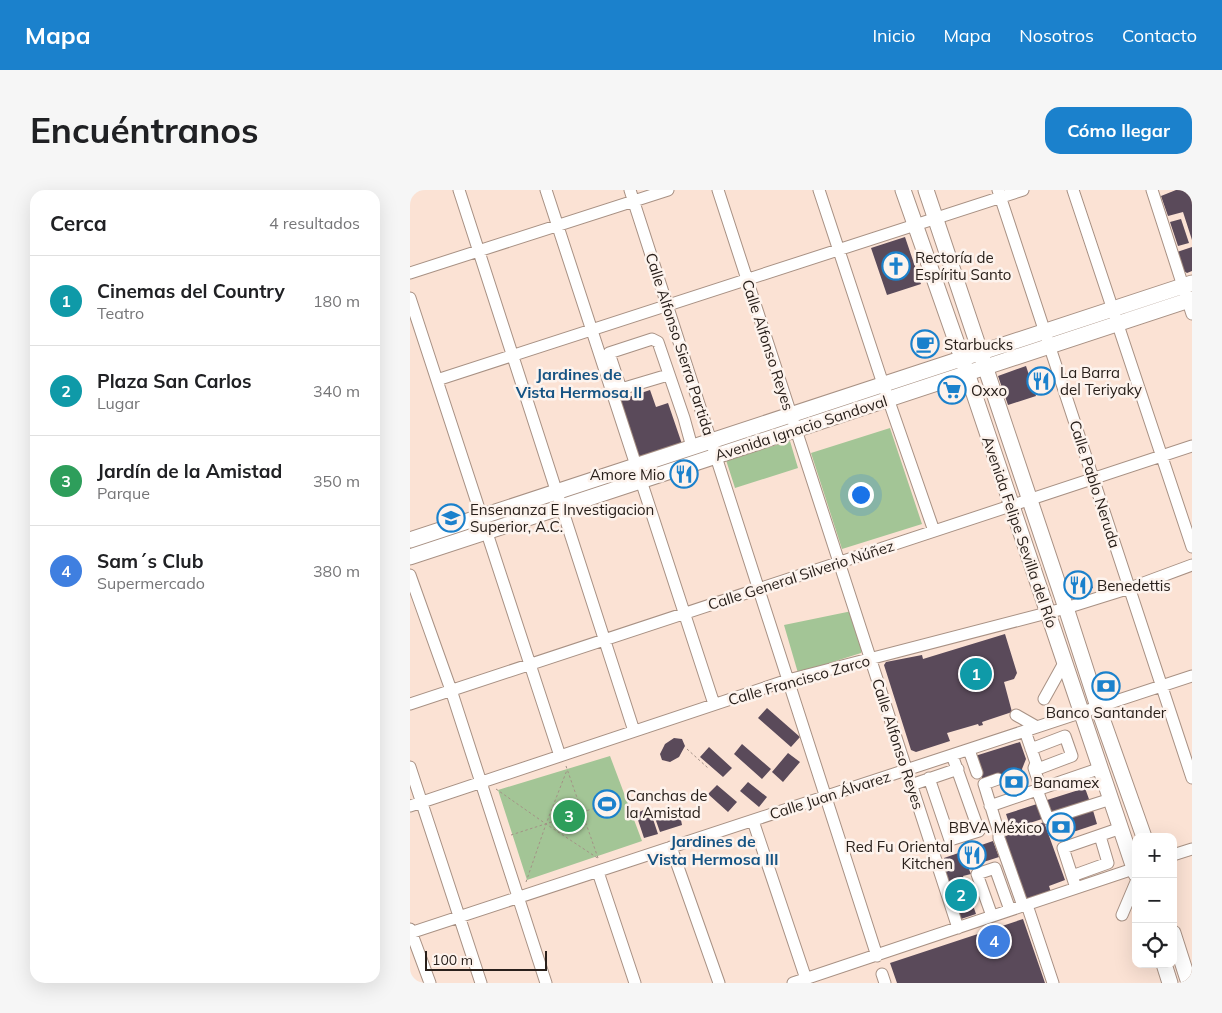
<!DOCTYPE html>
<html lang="es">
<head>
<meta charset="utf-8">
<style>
	body { margin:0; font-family:Mulish,sans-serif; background:#f6f6f6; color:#202124 }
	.controls { position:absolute; right:15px; bottom:15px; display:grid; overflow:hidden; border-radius:10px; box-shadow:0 5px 20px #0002 }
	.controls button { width:45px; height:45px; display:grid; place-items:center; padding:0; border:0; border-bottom:1px solid #e0e0e0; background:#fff; color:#202124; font:25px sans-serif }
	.scale { position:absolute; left:15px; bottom:12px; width:122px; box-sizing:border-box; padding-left:5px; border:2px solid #29201b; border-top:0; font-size:14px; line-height:18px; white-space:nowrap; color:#29201b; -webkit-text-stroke:4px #fdf3ed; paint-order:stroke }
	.you { position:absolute; left:450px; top:304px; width:18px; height:18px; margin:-12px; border:4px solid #fff; border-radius:50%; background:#1a73e8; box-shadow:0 0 0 8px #1a73e833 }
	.badge { display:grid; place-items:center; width:32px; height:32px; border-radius:50%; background:#1b81cc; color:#fff; font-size:16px; font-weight:700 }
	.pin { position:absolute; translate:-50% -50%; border:2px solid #fff; box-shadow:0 1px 5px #0006 }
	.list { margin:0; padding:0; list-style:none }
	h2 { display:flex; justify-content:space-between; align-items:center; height:65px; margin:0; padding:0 20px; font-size:21px }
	h2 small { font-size:16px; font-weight:400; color:#757577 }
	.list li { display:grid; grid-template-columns:32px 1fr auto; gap:15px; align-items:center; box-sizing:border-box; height:90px; padding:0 20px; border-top:1px solid #e0e0e0 }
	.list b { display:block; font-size:19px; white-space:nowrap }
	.list p { margin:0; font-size:16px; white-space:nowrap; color:#757577 }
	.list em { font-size:16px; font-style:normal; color:#757577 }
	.icon { flex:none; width:28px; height:28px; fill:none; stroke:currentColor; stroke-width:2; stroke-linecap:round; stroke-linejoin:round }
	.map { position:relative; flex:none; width:782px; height:793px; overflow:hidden; border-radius:15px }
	header { display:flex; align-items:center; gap:30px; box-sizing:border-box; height:70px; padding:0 25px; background:#1b81cc; color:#fff }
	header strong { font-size:24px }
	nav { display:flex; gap:28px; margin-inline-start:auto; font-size:18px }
	.intro { display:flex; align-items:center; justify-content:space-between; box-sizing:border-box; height:120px; padding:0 30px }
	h1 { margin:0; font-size:35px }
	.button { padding:12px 22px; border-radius:15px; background:#1b81cc; color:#fff; font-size:18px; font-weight:700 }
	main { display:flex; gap:30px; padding:0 30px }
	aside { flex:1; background:#fff; border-radius:15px; box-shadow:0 5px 20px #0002 }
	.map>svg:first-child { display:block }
	.green { fill:#a3c596 }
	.building { fill:#5a4a5a }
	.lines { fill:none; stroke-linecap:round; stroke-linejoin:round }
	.minor-casing { stroke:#a89184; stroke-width:13 }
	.major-casing { stroke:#a89184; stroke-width:17 }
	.path { stroke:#a39186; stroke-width:1; stroke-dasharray:2.5 2.5; stroke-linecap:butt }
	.minor { stroke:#fff; stroke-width:11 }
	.major { stroke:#fff; stroke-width:15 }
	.labels { text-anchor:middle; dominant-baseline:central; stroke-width:5; stroke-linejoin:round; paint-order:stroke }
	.poi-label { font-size:15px; fill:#29201b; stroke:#fdf3ed; text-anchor:start }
	.street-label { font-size:15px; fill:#29201b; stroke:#fdf3ed }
	.neighbourhood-label { font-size:16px; font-weight:bold; fill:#155383; stroke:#fdf3ed }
</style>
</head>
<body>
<header>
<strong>Mapa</strong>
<nav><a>Inicio</a><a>Mapa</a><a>Nosotros</a><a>Contacto</a></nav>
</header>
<div class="intro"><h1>Encuéntranos</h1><a class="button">Cómo llegar</a></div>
<main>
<aside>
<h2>Cerca<small>4 resultados</small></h2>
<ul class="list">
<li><span class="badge" style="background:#0f9aa8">1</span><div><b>Cinemas del Country</b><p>Teatro</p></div><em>180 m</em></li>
<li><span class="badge" style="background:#0f9aa8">2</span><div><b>Plaza San Carlos</b><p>Lugar</p></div><em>340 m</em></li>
<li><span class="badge" style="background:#2e9e5b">3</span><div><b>Jardín de la Amistad</b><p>Parque</p></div><em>350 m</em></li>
<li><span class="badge" style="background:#3f7fe0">4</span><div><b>Sam´s Club</b><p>Supermercado</p></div><em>380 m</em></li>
</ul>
</aside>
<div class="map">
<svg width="782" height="793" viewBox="0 0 782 793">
	<rect width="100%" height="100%" fill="#fbe2d4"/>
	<path class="green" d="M480 238 512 334 432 359 401 263Z
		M380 251 388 278 325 298 316 270Z
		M442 421 453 458 451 463 388 483 374 435Z
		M200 566 232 651 117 690 88 600Z"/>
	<path class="building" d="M766 0H782V50L773 22 758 26 751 6Z
		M771 29 779 53 768 56 760 32Z
		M495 47 511 94 477 105 461 58Z
		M782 57V81L777 83 774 81 767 62Z
		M521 143 527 160 509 165 503 149Z
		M616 176 626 206 598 215 588 186Z
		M635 177 643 200 628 205 620 182Z
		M240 200 246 217 258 213 272 254 227 269 207 211Z
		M679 385 683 398 658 406 653 393Z
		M595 444 607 483 604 489 594 492 602 522 572 532 573 535 569 536 568 534 537 543 540 551 506 562 501 560 474 475 476 472 512 465 513 469Z
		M357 518 390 547 381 557 348 528Z
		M264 548 272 549 275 556 269 567 260 572 252 570 250 564 255 554Z
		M610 552 616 569 612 579 618 597 596 604 591 588 605 583 606 581 573 591 565 566Z
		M332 554 361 579 352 589 324 564Z
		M299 557 322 578 313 587 290 567Z
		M378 563 390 572 373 592 362 582Z
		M338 592 357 607 349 617 330 601Z
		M307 595 327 612 318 622 298 604Z
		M675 598 680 612 639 626 634 611Z
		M627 614 632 629 601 639 596 624Z
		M682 617 687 634 642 649 636 632Z
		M236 619 242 626 248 644 234 648 228 630 229 622Z
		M271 620 274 629 271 630 272 635 250 642 245 628 259 622 260 623Z
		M634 632 655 690 639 696 641 702 616 711 593 647Z
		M583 651 589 667 558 677 561 684 553 686 566 724 551 729 532 676 536 674 534 668Z
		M613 729 635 793H487L480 773Z"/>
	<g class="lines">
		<g class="minor-casing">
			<path id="minor" d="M49 0 224 541
				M136 0 304 514
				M220 0 467 766
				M308 0 548 738
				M409 0 473 194 524 341
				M588 0 782 588
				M663 0 782 357
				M742 0 782 124
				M0 83 258 0
				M0 108 150 566
				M258 185 211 199 199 163 242 149 248 152 274 228 282 257
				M27 190 613 0
				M0 385 41 500 136 793
				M634 509 654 473
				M0 514 782 256
				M606 525 627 537
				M615 541 626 573 624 578 631 599
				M621 559 655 546 662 566 625 580
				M559 560 567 583
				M0 577 71 793
				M519 588 540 650 569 641 542 565
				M588 589 574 594 589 643V648L613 716
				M501 595 548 579
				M627 600 638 629 701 609
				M0 616 378 490 656 418 720 398 782 375
				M580 616 691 578
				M343 631 396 789
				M261 657 309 793
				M763 665 782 659
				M188 682 225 793
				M662 686 698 673 690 646
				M666 698 653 658 711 638
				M617 715 643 793
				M712 725 726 692
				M582 726 567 684 585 678 600 720
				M0 739 20 793
				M0 743 782 486
				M472 784 475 793
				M383 793 726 678"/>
		</g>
		<g class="major-casing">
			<path id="major" d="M493 0 552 168 726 684
				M516 0 656 418 688 517 734 647
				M0 350 782 93
				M0 367 782 109
				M763 743 779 793
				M754 774 760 793"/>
		</g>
		<path class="path" d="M277 559 298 578
			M156 576 188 668
			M86 599 136 634 189 669
			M101 645 207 611
			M116 692 136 634 157 580"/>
		<use href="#minor" class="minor"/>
		<use href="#major" class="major"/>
	</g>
	<defs>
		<g id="church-ring" transform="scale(1.4375)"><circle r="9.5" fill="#fdf3ed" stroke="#1b81cc" stroke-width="1.5"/><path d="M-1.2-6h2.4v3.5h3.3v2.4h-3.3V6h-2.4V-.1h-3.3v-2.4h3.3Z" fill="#1b81cc"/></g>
		<g id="cafe-ring" transform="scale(1.4375)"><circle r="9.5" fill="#fdf3ed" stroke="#1b81cc" stroke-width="1.5"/><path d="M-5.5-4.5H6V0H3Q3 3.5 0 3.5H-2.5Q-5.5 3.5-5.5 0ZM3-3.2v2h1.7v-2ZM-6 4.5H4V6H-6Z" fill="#1b81cc"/></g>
		<g id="restaurant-ring" transform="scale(1.4375)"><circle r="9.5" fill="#fdf3ed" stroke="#1b81cc" stroke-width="1.5"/><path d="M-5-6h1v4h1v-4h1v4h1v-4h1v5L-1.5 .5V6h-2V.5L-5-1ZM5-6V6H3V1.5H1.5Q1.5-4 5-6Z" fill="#1b81cc"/></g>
		<g id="supermarket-ring" transform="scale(1.4375)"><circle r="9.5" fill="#fdf3ed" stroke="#1b81cc" stroke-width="1.5"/><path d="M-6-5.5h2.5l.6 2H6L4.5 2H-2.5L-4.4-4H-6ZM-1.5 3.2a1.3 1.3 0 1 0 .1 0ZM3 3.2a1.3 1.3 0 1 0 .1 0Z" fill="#1b81cc"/></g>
		<g id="university-ring" transform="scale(1.4375)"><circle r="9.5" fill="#fdf3ed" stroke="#1b81cc" stroke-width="1.5"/><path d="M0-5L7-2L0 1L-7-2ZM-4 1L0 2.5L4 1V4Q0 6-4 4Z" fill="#1b81cc"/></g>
		<g id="bank-ring" transform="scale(1.4375)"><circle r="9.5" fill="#fdf3ed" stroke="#1b81cc" stroke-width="1.5"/><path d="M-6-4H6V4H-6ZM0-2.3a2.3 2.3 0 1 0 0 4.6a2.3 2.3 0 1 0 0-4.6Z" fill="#1b81cc"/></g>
		<g id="stadium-ring" transform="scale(1.4375)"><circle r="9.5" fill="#fdf3ed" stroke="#1b81cc" stroke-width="1.5"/><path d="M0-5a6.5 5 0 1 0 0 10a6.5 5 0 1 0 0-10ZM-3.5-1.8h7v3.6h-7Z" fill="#1b81cc"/></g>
	</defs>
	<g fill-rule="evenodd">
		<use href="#church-ring" x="486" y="76"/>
		<use href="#cafe-ring" x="515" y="154"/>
		<use href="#restaurant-ring" x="631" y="191"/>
		<use href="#supermarket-ring" x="542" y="200"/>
		<use href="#restaurant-ring" x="274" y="284"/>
		<use href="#university-ring" x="41" y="328"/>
		<use href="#restaurant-ring" x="668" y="395"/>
		<use href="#bank-ring" x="696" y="496"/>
		<use href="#bank-ring" x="604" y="592"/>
		<use href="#stadium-ring" x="197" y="614"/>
		<use href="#bank-ring" x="651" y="637"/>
		<use href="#restaurant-ring" x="562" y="665"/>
	</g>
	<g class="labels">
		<g class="poi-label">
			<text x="505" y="67">Rectoría de<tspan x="505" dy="17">Espíritu Santo</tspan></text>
			<text x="534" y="154">Starbucks</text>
			<text x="650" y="182">La Barra<tspan x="650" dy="17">del Teriyaky</tspan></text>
			<text x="561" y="200">Oxxo</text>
			<text x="255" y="284" text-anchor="end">Amore Mio</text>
			<text x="60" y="319">Ensenanza E Investigacion<tspan x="60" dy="17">Superior, A.C.</tspan></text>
			<text x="687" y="395">Benedettis</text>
			<text x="696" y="522" text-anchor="middle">Banco Santander</text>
			<text x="623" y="592">Banamex</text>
			<text x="216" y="605">Canchas de<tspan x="216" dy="17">la Amistad</tspan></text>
			<text x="632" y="637" text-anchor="end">BBVA México</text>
			<text x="543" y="656" text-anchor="end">Red Fu Oriental<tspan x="543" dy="17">Kitchen</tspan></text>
		</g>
		<g class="street-label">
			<text transform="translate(270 154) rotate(72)">Calle Alfonso Sierra Partida</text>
			<text transform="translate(358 155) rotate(72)">Calle Alfonso Reyes</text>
			<text transform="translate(391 238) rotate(-18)">Avenida Ignacio Sandoval</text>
			<text transform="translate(685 294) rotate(72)">Calle Pablo Neruda</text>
			<text transform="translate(610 342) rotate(71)">Avenida Felipe Sevilla del Río</text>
			<text transform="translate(391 385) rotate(-18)">Calle General Silverio Núñez</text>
			<text transform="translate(389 490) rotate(-16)">Calle Francisco Zarco</text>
			<text transform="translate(488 554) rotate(72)">Calle Alfonso Reyes</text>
			<text transform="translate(420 605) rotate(-18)">Calle Juan Álvarez</text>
		</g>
		<g class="neighbourhood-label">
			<text x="169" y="184">Jardines de<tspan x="169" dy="18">Vista Hermosa II</tspan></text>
			<text x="303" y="651">Jardines de<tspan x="303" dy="18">Vista Hermosa III</tspan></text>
		</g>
	</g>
</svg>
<div class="controls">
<button>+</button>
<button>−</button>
<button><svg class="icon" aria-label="locate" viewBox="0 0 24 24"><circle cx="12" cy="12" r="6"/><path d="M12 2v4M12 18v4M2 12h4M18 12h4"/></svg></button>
</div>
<div class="scale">100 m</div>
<div class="you"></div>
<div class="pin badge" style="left:566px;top:484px;background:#0f9aa8">1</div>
<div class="pin badge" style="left:551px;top:705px;background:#0f9aa8">2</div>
<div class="pin badge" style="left:159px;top:626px;background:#2e9e5b">3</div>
<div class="pin badge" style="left:584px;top:751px;background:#3f7fe0">4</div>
</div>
</main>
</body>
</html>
